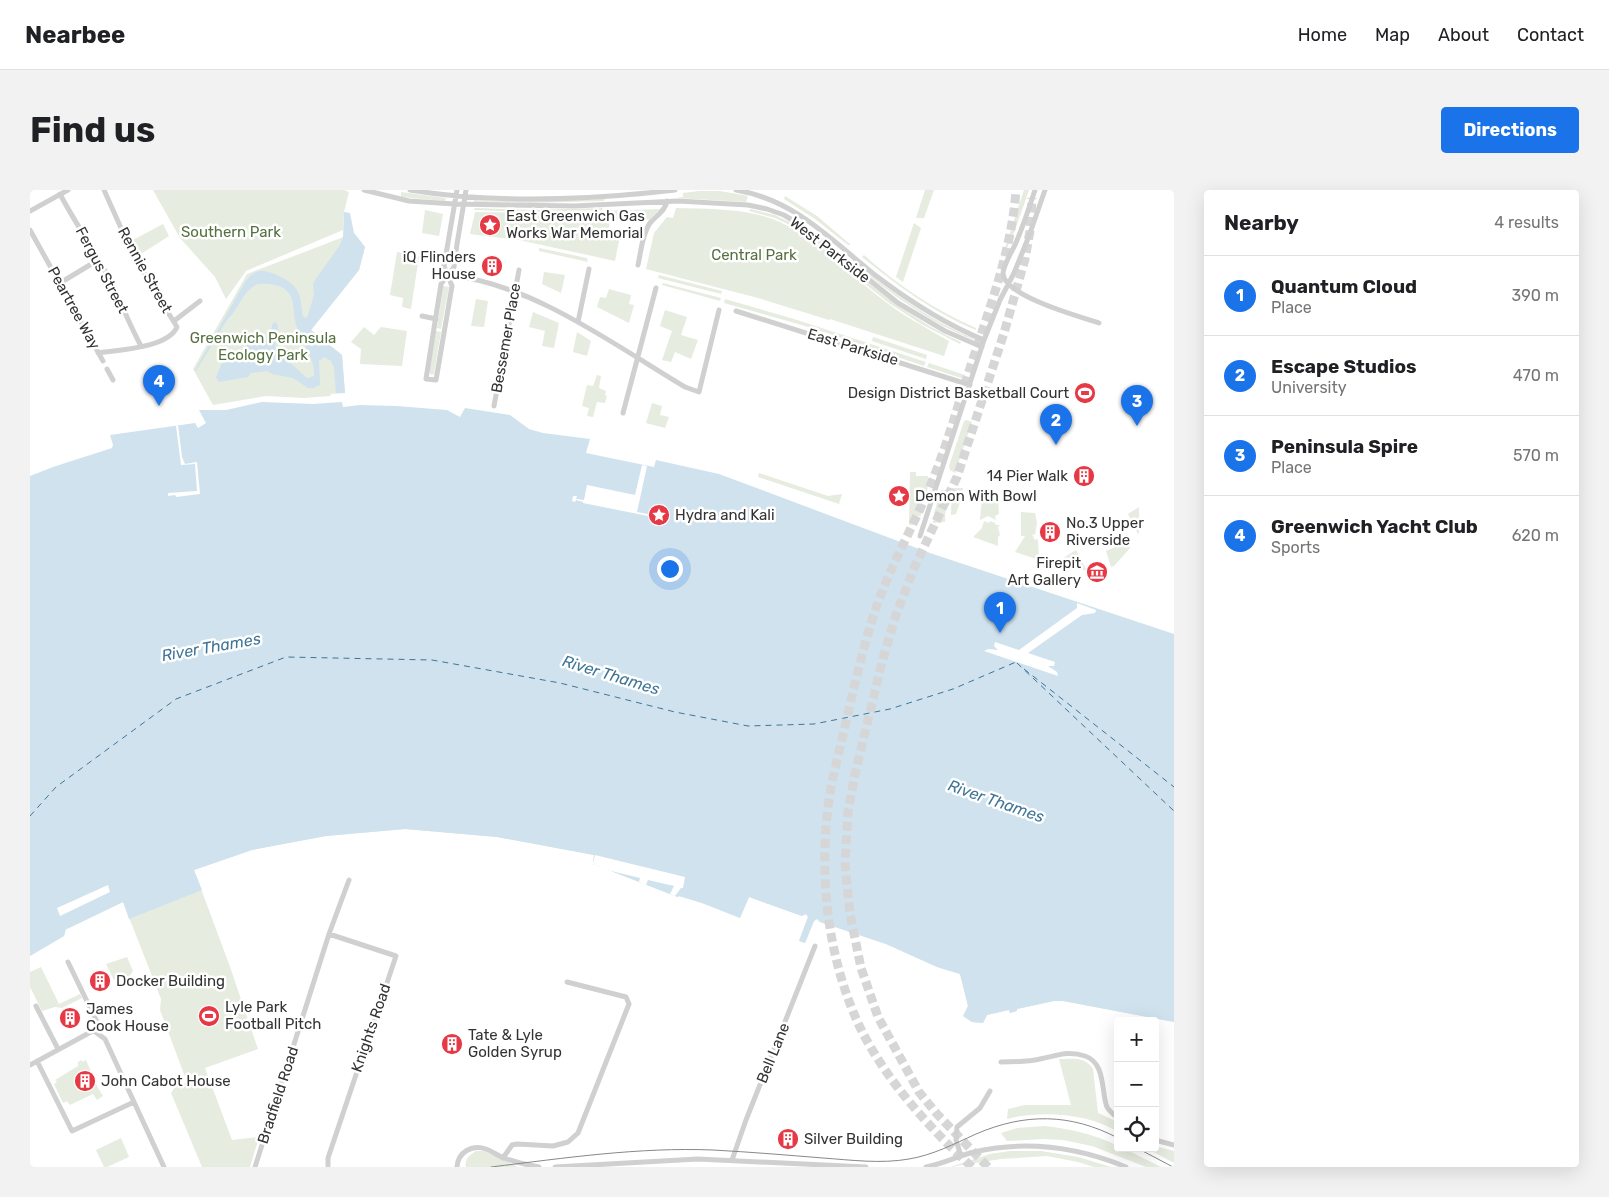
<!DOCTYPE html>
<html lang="en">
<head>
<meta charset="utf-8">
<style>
	body { margin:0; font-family:Rubik,sans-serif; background:#f2f2f2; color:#202124 }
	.controls { position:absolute; right:15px; bottom:15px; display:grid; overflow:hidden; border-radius:5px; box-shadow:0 5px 20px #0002 }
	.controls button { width:45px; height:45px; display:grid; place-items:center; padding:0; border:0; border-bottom:1px solid #e0e0e0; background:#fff; color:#202124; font:25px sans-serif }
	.you { position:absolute; left:639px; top:378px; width:18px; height:18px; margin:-12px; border:4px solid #fff; border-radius:50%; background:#1a73e8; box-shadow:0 0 0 8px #1a73e833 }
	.badge { display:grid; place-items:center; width:32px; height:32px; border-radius:50%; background:#1a73e8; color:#fff; font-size:16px; font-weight:700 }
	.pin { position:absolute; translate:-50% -41px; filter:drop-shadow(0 1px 2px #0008) }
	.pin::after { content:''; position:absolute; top:26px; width:18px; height:15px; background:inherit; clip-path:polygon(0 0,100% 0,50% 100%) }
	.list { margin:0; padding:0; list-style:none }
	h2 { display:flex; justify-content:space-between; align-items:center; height:65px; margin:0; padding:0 20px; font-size:21px }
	h2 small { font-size:16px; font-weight:400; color:#757577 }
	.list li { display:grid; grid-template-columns:32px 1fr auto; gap:15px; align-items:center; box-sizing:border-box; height:80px; padding:0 20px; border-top:1px solid #e0e0e0 }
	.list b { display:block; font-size:19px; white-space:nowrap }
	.list p { margin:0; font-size:16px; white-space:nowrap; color:#757577 }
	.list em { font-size:16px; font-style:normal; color:#757577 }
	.icon { flex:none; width:28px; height:28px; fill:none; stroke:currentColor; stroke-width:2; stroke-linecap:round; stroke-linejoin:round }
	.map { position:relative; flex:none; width:1144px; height:977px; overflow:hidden; border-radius:5px }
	header { display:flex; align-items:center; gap:30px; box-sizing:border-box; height:70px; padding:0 25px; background:#fff; border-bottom:1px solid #e0e0e0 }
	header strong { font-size:24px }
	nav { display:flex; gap:28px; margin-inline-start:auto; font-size:18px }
	.intro { display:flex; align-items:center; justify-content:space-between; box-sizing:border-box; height:120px; padding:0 30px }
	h1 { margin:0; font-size:35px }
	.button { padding:12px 22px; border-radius:5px; background:#1a73e8; color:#fff; font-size:18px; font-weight:700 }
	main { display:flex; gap:30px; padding:0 30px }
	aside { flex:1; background:#fff; border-radius:5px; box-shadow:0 5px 20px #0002 }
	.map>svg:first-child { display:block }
	.green { fill:#e6ecdf }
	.water { fill:#cfe2ee }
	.pier { fill:#fff }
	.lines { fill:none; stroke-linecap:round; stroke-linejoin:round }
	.ferry { stroke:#3f7597; stroke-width:1; stroke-dasharray:6 5; stroke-linecap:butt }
	.trunk-tunnel { stroke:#d6d6d6; stroke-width:9; stroke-dasharray:9 4.5; stroke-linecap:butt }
	.minor { stroke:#d0d0d0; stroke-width:5 }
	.tram { stroke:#888; stroke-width:1 }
	.labels { text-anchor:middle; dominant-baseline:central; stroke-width:5; stroke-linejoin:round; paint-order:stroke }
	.poi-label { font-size:15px; fill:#333; stroke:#fff; text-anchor:start }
	.park-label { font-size:15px; fill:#56703f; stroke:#fff }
	.street-label { font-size:15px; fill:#333; stroke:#fff }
	.water-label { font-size:16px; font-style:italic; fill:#3f7597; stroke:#fff }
</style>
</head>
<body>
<header>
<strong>Nearbee</strong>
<nav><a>Home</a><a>Map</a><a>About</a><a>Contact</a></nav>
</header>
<div class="intro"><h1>Find us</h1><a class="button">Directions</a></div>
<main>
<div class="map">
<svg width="1144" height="977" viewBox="0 0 1144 977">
	<rect width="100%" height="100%" fill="#fff"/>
	<path class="green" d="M123 0H314L319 2 314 22 313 40 216 81 196 109 185 87 150 48Z
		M895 0H904L894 28H886Z
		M994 0H999L984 43 971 70Z
		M669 1H690L718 6 716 12 646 8 653 7V3Z
		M371 2 416 8 415 11 371 7Z
		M755 6 787 26 821 55H818L785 29 754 9Z
		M575 9 574 11 500 13 444 12V10L500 11Z
		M445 18 503 20 573 18 572 20 502 22 444 20Z
		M646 18C674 19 705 18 733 26 775 37 814 80 848 106 870 124 894 137 919 151L914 166 800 129 799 130 728 108 616 79 624 43 637 27 643 28Z
		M630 19 619 30 613 28 580 30 578 44 590 46 585 71 489 50 440 44 445 22 518 23Z
		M720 19 745 25 763 34C821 73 865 123 931 152L930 154 891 134 859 113 762 36 745 28 719 21Z
		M395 20 413 24 409 46 392 43Z
		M884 33 891 38 873 92 866 87Z
		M133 34 139 46 111 64 103 50Z
		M324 43 335 57 329 80 281 140 312 165 315 203 301 204 300 206 274 208 236 206 183 215 163 179 217 84Z
		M509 58 557 68 558 72 509 61Z
		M367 62 389 66 381 119 372 117 373 108 360 105Z
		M834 65C867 95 905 120 946 138V140C904 123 867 95 832 67Z
		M820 70H822C860 101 899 130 945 149L944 150C898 132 858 102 820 70Z
		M514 82 535 85 531 103 512 94Z
		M629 85 692 101 691 104 628 88Z
		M633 93 691 108 690 111 632 95Z
		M413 96 419 97 411 139 407 138Z
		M579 99 601 105 599 114 604 115 599 133 567 117 570 107 576 108Z
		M446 109 458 111 454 137 441 136Z
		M695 109 764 129 896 172 894 176 782 138 694 113Z
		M635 120 657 127 651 145 668 150 661 169 645 162 641 172 632 170 642 141 630 136Z
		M503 122 529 133 524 158 512 156 515 141 499 137Z
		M334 137 344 145 351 137 377 141 372 176 330 174 331 159 321 152Z
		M406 141 411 142 404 184 401 185 399 180Z
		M547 142 561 151 557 166 543 162Z
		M843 147 897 165 896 169 842 151Z
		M899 173 935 185 934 189 897 177Z
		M567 185 571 186 569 198 576 201 575 205 577 206 575 213 567 212 563 227 557 226 559 218 552 216 557 195 563 196Z
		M622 213 632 216 630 225 639 227 635 238 616 233Z
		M937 230 942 232 925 283 920 280 919 276 934 231Z
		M880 282H886V286H898L897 308H892V289L891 326H885V335H879Z
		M729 283 798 306 812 304 809 314 728 287Z
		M922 298H933L932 307 926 324 921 325Z
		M911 300H916L915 332 903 333 904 323Z
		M952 308 968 309 969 324 965 326 966 330 958 326 950 330Z
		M1109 317V343L1108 344 1098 324Z
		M991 322 1005 323 1007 333 1005 345 1002 344 1005 350 1008 349 1009 370 985 362 995 346H991Z
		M954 331 959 333 960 331 965 333 966 335H970L968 337 970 345 968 347V356L943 347 952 338Z
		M1099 351 1100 358 1084 376 1081 377 1076 361Z
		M1046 360 1057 381 1029 373 1033 368Z
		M445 614 1144 832 1033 811H1024L987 819V821L980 823 979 820 957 825 953 833 942 832 933 826 938 816 930 784 907 777 856 754 790 732 787 729 784 731 775 753 769 751 778 727 777 725 774 724 772 726 719 707 710 728 672 713 649 706 648 707 645 706 563 674 564 665 467 647 375 639 296 646 222 660 164 680 199 774 228 859 175 878 202 950 229 947 220 977H172L141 903 145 897 157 892 130 820 131 809 93 712 39 738 36 739 34 746 0 766V695Z
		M97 767 103 781C99 789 93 789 84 790L76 774Z
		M11 777 29 814 50 804 52 808 32 818 25 817 12 821 0 797V782Z
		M1029 869C1042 869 1055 866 1063 879L1068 923 1088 932V942C1059 923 1009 920 977 929L978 919 995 915H1041Z
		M52 870V872L56 870 68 898 73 906 67 910 63 904 40 915 37 911 33 913 24 894 27 892 25 890 48 876V872Z
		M1015 936C1041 939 1064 944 1088 956V958H1093L1131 977H1116L1062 956 1033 950 1014 949 977 951 971 943 987 938Z
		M91 948 99 967 77 977H74L66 960Z
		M1125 956 1144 961V973L1116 958H1125Z
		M446 961H455L488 977H436C434 969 440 965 446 961Z
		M980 961H1011L1048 967 1081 977H1064L1048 972 1017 966 971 969 920 977 960 964Z"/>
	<path class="water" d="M314 22 320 23 324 43 335 57 329 80 281 140 312 165 315 203H306L304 177 301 171 294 167 289 171 290 195 283 198H278L263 188 242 184 237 181 221 183 218 187 189 192 186 187 195 166C207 162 209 171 217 153L226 151 228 143 238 147 241 146 242 134 246 132 248 136 245 157 251 162 256 160 257 170 277 188 284 186C286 169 269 148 265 131 263 121 265 109 257 101 251 94 236 93 227 94 212 102 209 119 197 130L166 181 165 180 215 92C219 87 223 82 230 81 241 80 262 91 267 100 272 109 271 118 273 127L277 128 284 105 283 94 285 90 310 55 313 47Z
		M232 212 283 214 312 212 313 217 330 215 366 216 417 220 430 227 435 218 480 225 499 239 513 243 560 249 556 263 624 277 626 270 689 284 900 363 1144 444V832L1033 811H1024L987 819V821L980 823 979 820 957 825 953 833 942 832 933 826 938 816 930 784 907 777 856 754 790 732 787 729 784 731 775 753 769 751 778 727 776 724 772 726 719 707 710 728 672 713 649 706 648 707 645 706 563 674 564 665 467 647 375 639 296 646 222 660 164 680 172 700 99 729 93 712 39 738 36 739 34 746 0 766V286L23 277 82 258 83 255 80 245 165 233 168 238 176 233 169 220H196Z"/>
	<path class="pier" d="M148 235 152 267 155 274 167 272 170 304 146 307 145 305 138 306V303L167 301 165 274 151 275 146 236Z
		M612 275 617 276 607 322 623 325 625 319 634 321 632 330 623 328V327L553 313V312L546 310 545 312 542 311 543 306H547L546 309 554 310 557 295 605 305Z
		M1047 413 1066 420 1065 423 1052 425 998 463 1025 472 1024 476H1018L1027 482 1028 486 954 461 958 459 968 460 964 456 965 452 989 460 1047 418Z
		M565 665 655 687 653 698H651L645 706 640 704 644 696 618 690 616 695 609 692 610 688 577 680 563 674Z
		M78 695 80 702 30 726 27 718Z"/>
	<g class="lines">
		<path class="ferry" d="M987 473 1144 621
			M994 479 1144 597
			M0 626 26 597 146 509 256 467 402 470 530 493 645 522 718 536 784 534 860 519 923 499 986 472"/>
		<path class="trunk-tunnel" d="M942 977C899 938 853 887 828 833 799 769 790 695 797 626 800 594 809 563 816 532 825 493 834 453 847 415 862 373 884 335 901 294 918 253 929 211 943 169 961 114 982 58 986 0
			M958 977 907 924 889 902 848 827 831 778 820 724 815 674 818 622 825 584 852 472 866 425 884 378 927 287 974 143 995 69 1000 41 1002 8"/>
		<path class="minor" d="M334 0 379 11 424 14 544 16 648 11 718 15 737 19 754 25 775 38 868 113 915 141 952 157
			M380 0C465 14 559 10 645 0
			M427 0 414 76 422 96 406 190 396 189 411 94 424 77 427 54 436 0
			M706 0C765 10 801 50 845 85 879 111 915 134 954 150
			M1005 0C999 18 993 37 985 55 981 63 974 74 973 83 973 106 1051 127 1069 133
			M30 4C46 35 67 63 82 94 92 115 100 136 111 156
			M0 21 38 0
			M0 40 73 171
			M608 75C611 62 612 44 620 33 626 26 636 20 637 11
			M417 85C502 93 584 155 655 197L669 202 689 120
			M30 93 68 70
			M706 121 940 195
			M392 126 406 129
			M144 131 170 111
			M548 132 559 79
			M68 163C88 160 138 158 147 137L104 67 74 0
			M77 179 83 190
			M464 216 489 80
			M593 223 626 98
			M890 346 954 150 970 110 984 83 999 46 1015 0
			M38 772 67 832 66 842
			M6 816 28 859
			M7 871 42 941 104 912
			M971 872C984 872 997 872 1010 869 1027 866 1037 860 1055 866 1076 873 1071 902 1077 917 1080 922 1083 924 1088 928
			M0 875 59 843 64 841 75 849 134 977
			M1125 950 1144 955
			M931 966 926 950 927 937 950 918 960 901
			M473 968 482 955 487 954 523 956 538 952 548 943 599 814 596 807 537 792
			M702 970 716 930 785 756
			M225 977 299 744 319 690
			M298 977V968L366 766 299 744
			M427 977C428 962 442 954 456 959 462 961 468 966 474 968 485 972 497 975 509 977
			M525 977 668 969 836 977
			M896 977C913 974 928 966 944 962 996 950 1047 957 1096 977"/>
		<path class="tram" d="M1107 958 1143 977
			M461 977C535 968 609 957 683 960 720 962 756 965 793 968 821 970 851 974 879 969 903 965 924 954 946 944 995 923 1040 923 1088 948"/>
	</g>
	<defs>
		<g id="sight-disc" transform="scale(1.125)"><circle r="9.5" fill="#e63946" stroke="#fff"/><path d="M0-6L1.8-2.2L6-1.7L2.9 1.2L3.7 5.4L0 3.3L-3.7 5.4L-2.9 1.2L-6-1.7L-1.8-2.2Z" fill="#fff"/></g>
		<g id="building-disc" transform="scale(1.125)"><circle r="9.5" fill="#e63946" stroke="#fff"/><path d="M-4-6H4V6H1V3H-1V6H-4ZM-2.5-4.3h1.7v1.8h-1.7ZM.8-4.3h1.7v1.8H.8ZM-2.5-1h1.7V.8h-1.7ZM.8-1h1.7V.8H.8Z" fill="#fff"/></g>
		<g id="stadium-disc" transform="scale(1.125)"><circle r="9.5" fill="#e63946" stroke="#fff"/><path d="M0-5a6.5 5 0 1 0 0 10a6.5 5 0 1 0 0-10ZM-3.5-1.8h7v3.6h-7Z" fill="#fff"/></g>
		<g id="museum-disc" transform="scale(1.125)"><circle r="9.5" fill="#e63946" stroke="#fff"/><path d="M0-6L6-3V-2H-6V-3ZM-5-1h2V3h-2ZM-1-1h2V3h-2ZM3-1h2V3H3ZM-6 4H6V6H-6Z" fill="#fff"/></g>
	</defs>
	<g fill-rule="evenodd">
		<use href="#sight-disc" x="460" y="35"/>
		<use href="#building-disc" x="462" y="76"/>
		<use href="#stadium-disc" x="1055" y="203"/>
		<use href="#building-disc" x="1054" y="286"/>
		<use href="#sight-disc" x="869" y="306"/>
		<use href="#sight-disc" x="629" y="325"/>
		<use href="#building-disc" x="1020" y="342"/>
		<use href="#museum-disc" x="1067" y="382"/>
		<use href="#building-disc" x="70" y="791"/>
		<use href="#stadium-disc" x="179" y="826"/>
		<use href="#building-disc" x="40" y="828"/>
		<use href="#building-disc" x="422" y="854"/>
		<use href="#building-disc" x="55" y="891"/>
		<use href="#building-disc" x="758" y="949"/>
	</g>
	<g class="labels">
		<g class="poi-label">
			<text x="476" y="26">East Greenwich Gas<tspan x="476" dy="17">Works War Memorial</tspan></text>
			<text x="446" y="67" text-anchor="end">iQ Flinders<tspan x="446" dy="17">House</tspan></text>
			<text x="1039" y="203" text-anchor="end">Design District Basketball Court</text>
			<text x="1038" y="286" text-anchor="end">14 Pier Walk</text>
			<text x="885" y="306">Demon With Bowl</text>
			<text x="645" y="325">Hydra and Kali</text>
			<text x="1036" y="333">No.3 Upper<tspan x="1036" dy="17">Riverside</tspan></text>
			<text x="1051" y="373" text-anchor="end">Firepit<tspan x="1051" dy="17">Art Gallery</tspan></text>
			<text x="86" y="791">Docker Building</text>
			<text x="195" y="817">Lyle Park<tspan x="195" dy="17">Football Pitch</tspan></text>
			<text x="56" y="819">James<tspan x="56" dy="17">Cook House</tspan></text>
			<text x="438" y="845">Tate &amp; Lyle<tspan x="438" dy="17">Golden Syrup</tspan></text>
			<text x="71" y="891">John Cabot House</text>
			<text x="774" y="949">Silver Building</text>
		</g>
		<g class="park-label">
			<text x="201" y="42">Southern Park</text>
			<text x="724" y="65">Central Park</text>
			<text x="233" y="148">Greenwich Peninsula<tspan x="233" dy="17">Ecology Park</tspan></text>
		</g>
		<g class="street-label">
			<text transform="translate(800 60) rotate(38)">West Parkside</text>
			<text transform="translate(72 80) rotate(62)">Fergus Street</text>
			<text transform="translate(115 80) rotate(61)">Rennie Street</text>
			<text transform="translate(44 118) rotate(61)">Peartree Way</text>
			<text transform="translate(476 148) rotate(-80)">Bessemer Place</text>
			<text transform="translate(823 157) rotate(17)">East Parkside</text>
			<text transform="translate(341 838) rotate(-71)">Knights Road</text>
			<text transform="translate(743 863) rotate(-68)">Bell Lane</text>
			<text transform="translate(248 905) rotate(-72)">Bradfield Road</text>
		</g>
		<g class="water-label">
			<text transform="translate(181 457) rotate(-10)">River Thames</text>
			<text transform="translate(581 485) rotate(17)">River Thames</text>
			<text transform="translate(966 611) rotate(19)">River Thames</text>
		</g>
	</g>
</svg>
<div class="controls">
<button>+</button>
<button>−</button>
<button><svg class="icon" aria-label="locate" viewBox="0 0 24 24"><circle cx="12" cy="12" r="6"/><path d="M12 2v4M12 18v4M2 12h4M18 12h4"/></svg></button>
</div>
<div class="you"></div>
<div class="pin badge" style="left:970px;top:443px">1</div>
<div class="pin badge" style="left:1026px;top:255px">2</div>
<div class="pin badge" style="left:1107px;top:236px">3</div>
<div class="pin badge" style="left:129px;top:216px">4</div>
</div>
<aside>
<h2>Nearby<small>4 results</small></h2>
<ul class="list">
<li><span class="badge">1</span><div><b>Quantum Cloud</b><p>Place</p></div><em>390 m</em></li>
<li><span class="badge">2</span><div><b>Escape Studios</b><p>University</p></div><em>470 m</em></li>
<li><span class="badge">3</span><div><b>Peninsula Spire</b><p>Place</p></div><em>570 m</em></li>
<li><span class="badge">4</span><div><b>Greenwich Yacht Club</b><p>Sports</p></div><em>620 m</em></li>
</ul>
</aside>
</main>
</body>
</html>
